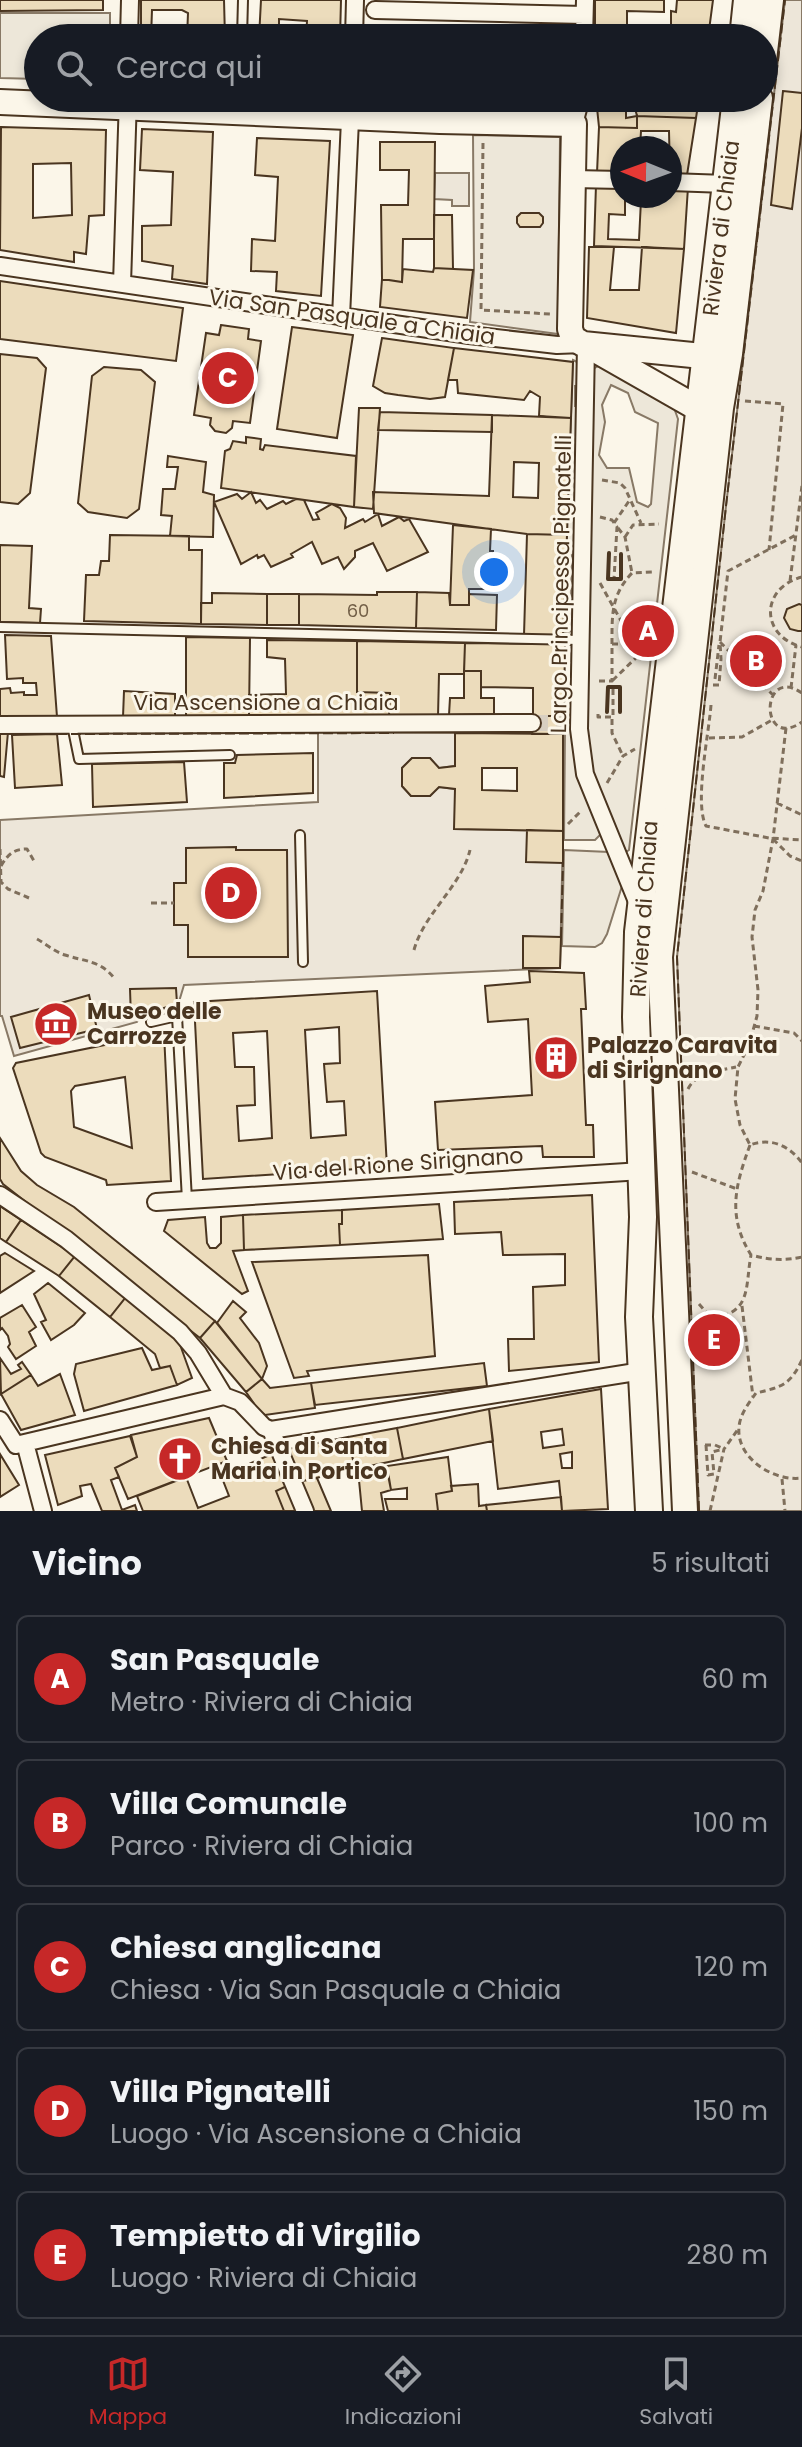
<!DOCTYPE html>
<html lang="it">
<head>
<meta charset="utf-8">
<style>
	body { margin:0; font-family:Poppins,sans-serif; background:#242831; color:#f1f3f6 }
	.compass { position:absolute; left:610px; top:136px; width:72px; height:72px; border-radius:50%; background:#171b24; box-shadow:0 4px 12px #0003; rotate:271deg }
	.you { position:absolute; left:494px; top:572px; width:28px; height:28px; margin:-20px; border:6px solid #fff; border-radius:50%; background:#1a73e8; box-shadow:0 0 0 12px #1a73e833 }
	.badge { display:grid; place-items:center; width:52px; height:52px; border-radius:50%; background:#c62828; color:#fff; font-size:26px; font-weight:700 }
	.pin { position:absolute; translate:-50% -50%; border:4px solid #fff; box-shadow:0 2px 8px #0006 }
	.list { margin:0; padding:0; list-style:none }
	h2 { display:flex; justify-content:space-between; align-items:center; height:104px; margin:0; padding:0 32px; font-size:34px }
	h2 small { font-size:26px; font-weight:400; color:#9ea1a6 }
	.list li { display:grid; grid-template-columns:52px 1fr auto; gap:24px; align-items:center; box-sizing:border-box; height:128px; margin:0 16px 16px; padding:0 16px; border:2px solid #363941; border-radius:12px }
	.list b { display:block; font-size:30px; white-space:nowrap }
	.list p { margin:0; font-size:26px; white-space:nowrap; color:#9ea1a6 }
	.list em { font-size:26px; font-style:normal; color:#9ea1a6 }
	.icon { flex:none; width:44px; height:44px; fill:none; stroke:currentColor; stroke-width:2; stroke-linecap:round; stroke-linejoin:round }
	.map { position:relative; flex:none; width:802px; height:1511px; overflow:hidden }
	.search { position:absolute; background:#171b24; box-shadow:0 4px 12px #0003; left:24px; right:24px; top:24px; height:88px; display:flex; align-items:center; gap:20px; box-sizing:border-box; padding:0 28px; border-radius:44px; color:#9ea1a6; font-size:30px }
	.sheet { height:824px; background:#171b24 }
	nav { display:flex; justify-content:space-around; align-items:center; box-sizing:border-box; height:112px; border-top:2px solid #363941; background:#171b24; font-size:22px; color:#9ea1a6 }
	nav a { display:grid; justify-items:center; gap:4px }
	nav .on { color:#c62828 }
	.map>svg:first-child { display:block }
	.green { fill:#ede6d9; stroke:#887966; stroke-width:2 }
	.parking { fill:#ede7d9; stroke:#887966; stroke-width:2; fill-rule:evenodd }
	.building { fill:#ecdcbc; stroke:#4a3520; stroke-width:2; fill-rule:evenodd }
	.lines { fill:none; stroke-linecap:round; stroke-linejoin:round }
	.street-tunnel { stroke:#d8cfc1; stroke-width:16; stroke-dasharray:16 8; stroke-linecap:butt }
	.lane-casing { stroke:#4a3520; stroke-width:12 }
	.street-casing { stroke:#4a3520; stroke-width:20 }
	.secondary-casing { stroke:#4a3520; stroke-width:28 }
	.primary-casing { stroke:#4a3520; stroke-width:30 }
	.path { stroke:#7f6f5c; stroke-width:3; stroke-dasharray:6 4; stroke-linecap:butt }
	.lane { stroke:#fbf6e9; stroke-width:8 }
	.street { stroke:#fbf6e9; stroke-width:16 }
	.secondary { stroke:#fbf6e9; stroke-width:24 }
	.primary { stroke:#fbf6e9; stroke-width:26 }
	.fence { stroke:#4a3520; stroke-width:2; stroke-dasharray:10 4; stroke-linecap:butt }
	.wall { stroke:#4a3520; stroke-width:4 }
	.labels { text-anchor:middle; dominant-baseline:central; stroke-width:6; stroke-linejoin:round; paint-order:stroke }
	.number-label { font-size:18px; fill:#725f47 }
	.street-label { font-size:22px; fill:#4a3520; stroke:#fbf6e9 }
	.poi-label { font-size:22px; font-weight:bold; fill:#4a3520; stroke:#fbf6e9; text-anchor:start }
</style>
</head>
<body>
<div class="map">
<svg width="802" height="1511" viewBox="0 0 802 1511">
	<rect width="100%" height="100%" fill="#fbf6e9"/>
	<path class="green" d="M785 0H802V1511H699L677 957 726 506Z
		M435 173H469V206H452V200L434 199Z
		M318 732 455 733V766L439 768 430 758H412L402 768V786L411 796H430L439 787 455 789V829L563 831 560 968 184 985 178 1005 142 1015 137 1022 14 1056 2 1016H0V820L318 802Z"/>
	<path class="parking" d="M0 13H110V38H38V79L0 78Z
		M473 135 560 137 558 334 470 322 474 270Z
		M573 360 579 363 581 386H575V406H580L577 552 572 555 571 605 577 608 575 631 563 632Z
		M600 365 673 405 678 419 629 850 626 852 594 784 586 723 593 369ZM611 385 628 393 635 412 658 423 651 504 648 507 637 502 629 468H607L599 455 605 422 602 405Z
		M565 727H571L602 833 595 840H564Z
		M564 850 609 852 621 878 622 886 607 934 602 943 595 947 562 946Z"/>
	<path class="building" d="M0 0H103V10L0 11Z
		M141 0H224L225 38H187L188 13 182 10H152L151 38H141Z
		M261 0H341L340 38H306L307 21 279 19V38H259Z
		M595 0H664V12L627 11V25H663L662 38H595Z
		M677 0H713L708 38H676L677 26 671 25V11L676 12Z
		M783 91 802 93V128L792 209 771 205Z
		M596 98H626V118L637 116V128L599 127Z
		M626 98H699L696 118 637 116 635 108H626Z
		M637 116 696 118 687 175H670L669 131H641L640 148H622V174L597 173 599 127 637 128Z
		M1 127 106 130 104 215 89 216 86 254 74 252V262L0 250ZM71 163 72 215 33 218V164Z
		M142 129 213 132 207 284 172 279 173 266 142 261V226L171 225 173 172 140 170Z
		M257 138 330 141 321 296 276 291 277 272 251 271 252 239 275 241 278 177 255 175Z
		M380 142H435L434 239H403L402 282 382 279 381 205H408L409 170H380Z
		M596 185 622 186V196H670V187H688L684 249 594 246ZM625 200H641L639 240 608 239 609 214 625 215Z
		M521 213H539L543 217V223L540 227H520L517 223V217Z
		M434 215H452L453 269 434 268Z
		M589 247H614L610 290H639L642 247 684 249 676 333 587 318Z
		M434 268 473 270 467 318 380 307 382 279 402 282 403 269 433 272Z
		M0 281 183 308 176 361 0 339Z
		M221 325 249 329 248 339 261 341 250 423 233 421 232 428 226 433 215 431 210 425 211 418 194 415 206 333 219 335Z
		M292 327 353 335 337 438 277 429Z
		M382 338 454 348 445 397 430 399 398 395 385 393 373 386Z
		M454 348 573 362 571 418 539 416 540 397 530 391 524 400 458 393 457 380H448Z
		M0 354 37 358 46 368 30 493 18 504 0 502Z
		M104 367 141 370 155 382 139 509 127 518 88 512 78 503 92 376Z
		M359 408H380L373 509 354 507Z
		M380 412 492 415V432L378 430Z
		M492 415 571 418 567 535 527 534 374 513 373 492 489 496ZM514 462 539 463 538 498 513 497Z
		M246 437 261 439 260 449 263 450 265 445 356 456 354 507 221 488 225 451 230 449 233 441 246 443Z
		M168 456 206 462 203 492 214 495 213 537 170 536 172 516 161 515 163 489H175L178 467H167Z
		M251 492 256 503 260 500 267 509 283 501 286 504 296 499 304 500 313 520 319 519 316 513 332 504 340 508 346 518 345 528 363 519 365 522 378 514 382 526 399 517 404 521 409 519 428 552 387 571 373 543 355 551V557L344 569 338 557 322 564 312 542 291 554 293 557 271 567 264 555 258 558 257 555 241 564 214 502 237 494 242 499Z
		M453 525 491 529 490 551H493L492 589H469V605H450Z
		M527 534 567 535 563 636 524 635Z
		M110 535 189 536V550H202L201 624 84 621 86 575H99L101 561H109Z
		M0 545 32 546 29 608 41 609 40 623 0 622Z
		M377 592H417L416 628 299 625V594L377 595Z
		M417 592 449 593 450 605H469V594L497 595 496 630 416 628Z
		M212 593 267 594V625L201 624V603H212Z
		M267 594H299V625H267Z
		M799 604 802 605V631H798L790 629 784 618 787 609Z
		M5 635 51 636 57 717H0V689L10 688 11 693 24 692V695H37L36 683H23V678L7 679Z
		M186 637 250 638 249 716H186Z
		M267 640 357 641V692L390 693 389 716H249V695L286 694 285 659 267 657Z
		M357 641 465 643 464 674H439L438 717 389 716 390 693 357 692Z
		M465 643 565 644 564 716H533V688L481 687V671H464Z
		M464 671H481V698H494V714L449 715 450 698H464Z
		M124 691 175 694V718L123 717Z
		M533 716H564L563 734H532Z
		M8 732 4 777 0 776V733Z
		M455 733 563 734V831L454 829 455 789 439 787 430 796H411L402 786V768L412 758H430L439 768 455 766ZM482 768H517V791L482 790Z
		M57 734 62 785 15 788 12 735Z
		M313 753V793L224 798V763H235L237 755Z
		M184 762 187 802 93 807 92 764Z
		M527 830 563 831V863L526 862Z
		M236 847V850H287L288 957H188V925H174V883H186V848Z
		M523 936 561 937 560 968H523Z
		M529 971 584 973 586 1009H581L586 1125H593L594 1157H543L542 1146 438 1150 435 1102 532 1095 528 1019 488 1022 485 986 530 982Z
		M176 988 177 1004 131 1018 130 989Z
		M377 991 387 1167 203 1179 194 1002ZM339 1027 340 1063 324 1064 327 1102 344 1101 346 1135 311 1138 305 1030ZM267 1031 272 1138 239 1141 237 1106 255 1105 254 1067H235L233 1033Z
		M89 995 97 1029 20 1048 11 1017Z
		M164 1033 171 1181 107 1185 106 1180 45 1157 41 1153 13 1068 16 1063ZM125 1077 132 1148 74 1127 71 1091 75 1086Z
		M0 1138 21 1171 37 1185 74 1207 215 1321 200 1338 3 1184 0 1179Z
		M592 1195 599 1362 509 1371 508 1339H534L533 1287 565 1285V1254L503 1255 501 1232 455 1234 454 1202Z
		M439 1204 443 1239 340 1245 339 1224H342V1210Z
		M0 1206 21 1220 6 1242 0 1238Z
		M342 1210V1224H339L340 1245 244 1250 243 1215Z
		M243 1215 244 1250 233 1251 248 1291 242 1294 164 1231 168 1220 205 1217 207 1243 210 1248H216L221 1243V1217Z
		M21 1220 75 1256 59 1276 6 1242Z
		M5 1253 34 1271 0 1293V1256Z
		M428 1255 435 1356 307 1371 309 1376 294 1378 252 1262Z
		M75 1256 126 1297 110 1317 59 1276Z
		M48 1283 85 1313 74 1325 51 1340 41 1322 46 1320 34 1294Z
		M126 1297 178 1339 192 1378 177 1385 170 1366 160 1368 155 1354 110 1317Z
		M233 1301 246 1312 240 1318 259 1343 267 1366 262 1379 217 1323Z
		M22 1305 36 1327 29 1332 36 1346 16 1359 8 1347 10 1344 8 1336 2 1328 0 1330V1318Z
		M215 1321 262 1379 246 1392 200 1338Z
		M705 1323 727 1326 723 1358 701 1355Z
		M142 1348 152 1370 170 1366 177 1385 84 1411 74 1374 76 1364Z
		M0 1358 11 1374 21 1369 18 1365 22 1362 31 1375 1 1394Z
		M484 1363 487 1386 315 1405 311 1383Z
		M60 1374 75 1415 21 1430 1 1394 31 1375 38 1386Z
		M262 1379 270 1388 311 1383 315 1408 265 1415 259 1411 246 1392Z
		M601 1389 608 1509 562 1511 559 1481 498 1489 489 1409ZM562 1429 564 1445 543 1448 541 1432ZM572 1452V1468H562L560 1454Z
		M489 1409 493 1441 403 1459 397 1428Z
		M209 1418 227 1461 128 1499 115 1468 137 1457 131 1435Z
		M397 1428 403 1459 355 1469 348 1437Z
		M130 1436 137 1457 115 1468 119 1477 111 1480 122 1510 135 1505 137 1511H102L91 1484 80 1486 82 1496 58 1505 45 1455Z
		M348 1437 355 1469 298 1482 283 1450Z
		M274 1453 289 1485 276 1491 284 1511H143L137 1496 186 1477 198 1508 229 1496 217 1465 227 1461 231 1472Z
		M0 1454 19 1485 0 1497Z
		M448 1457 452 1491 436 1494 438 1511H388L385 1499H407V1488L391 1490 387 1466Z
		M387 1470 391 1490 381 1493 384 1511H362L359 1480 379 1477 380 1471Z
		M317 1478 331 1511H312L298 1482Z
		M478 1484 479 1506 486 1505 487 1511H438L436 1494 452 1491 451 1486Z
		M289 1485 300 1511H284L276 1491Z
		M561 1497 562 1511H487L486 1505Z"/>
	<g class="lines">
		<path class="street-tunnel" d="M532 723H563"/>
		<g class="lane-casing">
			<path id="lane" d="M242 38 243 0
				M0 627 580 640
				M72 725 79 759 230 755
				M300 835 303 962
				M151 1022 177 1016 187 1200"/>
		</g>
		<g class="street-casing">
			<path id="street" d="M375 10 584 15
				M129 38 130 0
				M354 38 355 0
				M584 38 585 0
				M574 124 581 98
				M573 179 622 180
				M670 182 726 184
				M0 266 469 335 557 345 583 344
				M122 284 128 98
				M341 317 351 98
				M586 345 579 729 585 774 638 904
				M0 725 532 723
				M0 1195 66 1239 180 1332 198 1353 224 1396 240 1402 264 1427 271 1430
				M156 1202 642 1171
				M0 1420 16 1445 224 1396
				M271 1430 642 1371
				M271 1430 305 1511
				M25 1443 43 1511"/>
		</g>
		<g class="secondary-casing">
			<path id="secondary" d="M764 60 771 0
				M0 102 440 121 574 124 570 329 573 338 583 344 722 358
				M592 348 699 409
				M685 1511 660 957 721 408 730 354 760 98"/>
		</g>
		<g class="primary-casing">
			<path id="primary" d="M743 38 747 0
				M649 1511 639 1317 643 1217 636 1017 638 932 736 98"/>
		</g>
		<path class="path" d="M483 143 481 310 550 314
			M745 401 783 404 769 550
			M602 480 620 483 625 488 641 523
			M600 517 612 520 617 527 614 579
			M614 523 629 501
			M618 528 625 537 632 573
			M625 537 633 525 659 524
			M802 577C760 588 760 636 802 647
			M790 581 802 486
			M600 583 629 635 645 649 612 681
			M720 642 773 695
			M612 644C612 615 611 595 632 573L654 572
			M715 679 719 645
			M599 681H612V644H620
			M713 685H719L721 659 720 642 728 571 796 535
			M791 688 796 645
			M802 693C760 664 759 752 802 722
			M711 705C709 733 694 803 706 826L769 838 802 840
			M598 714V717H613V687
			M612 719V733L623 756
			M786 728 773 839 763 891 755 910 752 937 758 990 757 1016 749 1045 738 1067 735 1099 740 1125 750 1145C771 1137 790 1146 802 1163
			M709 738 742 737 772 720
			M607 783 623 756 635 749
			M777 803 802 815
			M568 824 582 810
			M773 839 790 856 802 861
			M0 849 1 882 8 889 29 898
			M1 866C8 854 14 849 27 849L34 861
			M151 903H174
			M37 939C46 944 55 952 65 955 86 962 100 960 115 979
			M414 950C424 913 461 887 470 850
			M754 1026 794 1033 802 1041
			M688 1089C697 1071 718 1071 736 1067
			M750 1145C735 1186 727 1216 751 1255 769 1260 784 1261 802 1257
			M692 1172 737 1189
			M699 1304 711 1318C752 1314 745 1287 751 1255
			M742 1306 753 1397
			M802 1360C790 1385 782 1387 756 1393 749 1403 740 1414 739 1427 736 1459 775 1482 802 1478
			M705 1445H715L724 1449
			M706 1445 708 1475 714 1474 712 1452 724 1449
			M782 1479 785 1511
			M710 1511 724 1449 739 1428"/>
		<use href="#lane" class="lane"/>
		<use href="#street" class="street"/>
		<use href="#secondary" class="secondary"/>
		<use href="#primary" class="primary"/>
		<path class="fence" d="M57 734 394 733
			M561 937 563 863
			M699 1511 677 957 726 506 785 0"/>
		<path class="wall" d="M609 553 608 579H621V554
			M607 712 608 687H620V712"/>
	</g>
	<defs>
		<g id="museum-disc" transform="scale(2.3)"><circle r="9.5" fill="#c62828" stroke="#fbf6e9"/><path d="M0-6L6-3V-2H-6V-3ZM-5-1h2V3h-2ZM-1-1h2V3h-2ZM3-1h2V3H3ZM-6 4H6V6H-6Z" fill="#fff"/></g>
		<g id="building-disc" transform="scale(2.3)"><circle r="9.5" fill="#c62828" stroke="#fbf6e9"/><path d="M-4-6H4V6H1V3H-1V6H-4ZM-2.5-4.3h1.7v1.8h-1.7ZM.8-4.3h1.7v1.8H.8ZM-2.5-1h1.7V.8h-1.7ZM.8-1h1.7V.8H.8Z" fill="#fff"/></g>
		<g id="church-disc" transform="scale(2.3)"><circle r="9.5" fill="#c62828" stroke="#fbf6e9"/><path d="M-1.2-6h2.4v3.5h3.3v2.4h-3.3V6h-2.4V-.1h-3.3v-2.4h3.3Z" fill="#fff"/></g>
	</defs>
	<g fill-rule="evenodd">
		<use href="#museum-disc" x="56" y="1024"/>
		<use href="#building-disc" x="556" y="1058"/>
		<use href="#church-disc" x="180" y="1459"/>
	</g>
	<g class="labels">
		<g class="number-label">
			<text x="358" y="610">60</text>
		</g>
		<g class="street-label">
			<text transform="translate(721 228) rotate(-83)">Riviera di Chiaia</text>
			<text transform="translate(352 317) rotate(8)">Via San Pasquale a Chiaia</text>
			<text transform="translate(561 584) rotate(-89)">Largo Principessa Pignatelli</text>
			<text x="266" y="702">Via Ascensione a Chiaia</text>
			<text transform="translate(644 909) rotate(-86)">Riviera di Chiaia</text>
			<text transform="translate(398 1164) rotate(-4)">Via del Rione Sirignano</text>
		</g>
		<g class="poi-label">
			<text x="87" y="1011">Museo delle<tspan x="87" dy="25">Carrozze</tspan></text>
			<text x="587" y="1045">Palazzo Caravita<tspan x="587" dy="25">di Sirignano</tspan></text>
			<text x="211" y="1446">Chiesa di Santa<tspan x="211" dy="25">Maria in Portico</tspan></text>
		</g>
	</g>
</svg>
<svg class="compass" viewBox="-18 -18 36 36"><path d="M0-13l5 13h-10z" fill="#e53935"/><path d="M0 13l5-13h-10z" fill="#9ea1a6"/></svg>
<div class="you"></div>
<div class="pin badge" style="left:648px;top:631px">A</div>
<div class="pin badge" style="left:756px;top:661px">B</div>
<div class="pin badge" style="left:228px;top:378px">C</div>
<div class="pin badge" style="left:231px;top:893px">D</div>
<div class="pin badge" style="left:714px;top:1340px">E</div>
<div class="search"><svg class="icon" aria-label="search" viewBox="0 0 24 24"><circle cx="10" cy="10" r="6"/><path d="M15 15l6 6"/></svg>Cerca qui</div>
</div>
<section class="sheet">
<h2>Vicino<small>5 risultati</small></h2>
<ul class="list">
<li><span class="badge">A</span><div><b>San Pasquale</b><p>Metro · Riviera di Chiaia</p></div><em>60 m</em></li>
<li><span class="badge">B</span><div><b>Villa Comunale</b><p>Parco · Riviera di Chiaia</p></div><em>100 m</em></li>
<li><span class="badge">C</span><div><b>Chiesa anglicana</b><p>Chiesa · Via San Pasquale a Chiaia</p></div><em>120 m</em></li>
<li><span class="badge">D</span><div><b>Villa Pignatelli</b><p>Luogo · Via Ascensione a Chiaia</p></div><em>150 m</em></li>
<li><span class="badge">E</span><div><b>Tempietto di Virgilio</b><p>Luogo · Riviera di Chiaia</p></div><em>280 m</em></li>
</ul>
</section>
<nav>
<a class="on"><svg class="icon" aria-label="map" viewBox="0 0 24 24"><path d="M3 6l6-2 6 2 6-2v14l-6 2-6-2-6 2zM9 4v14M15 6v14"/></svg>Mappa</a>
<a><svg class="icon" aria-label="directions" viewBox="0 0 24 24"><path d="M12 3l9 9-9 9-9-9zM9 14v-3h6M13 9l2 2-2 2"/></svg>Indicazioni</a>
<a><svg class="icon" aria-label="saved" viewBox="0 0 24 24"><path d="M7 4h10v16l-5-4-5 4z"/></svg>Salvati</a>
</nav>
</body>
</html>
